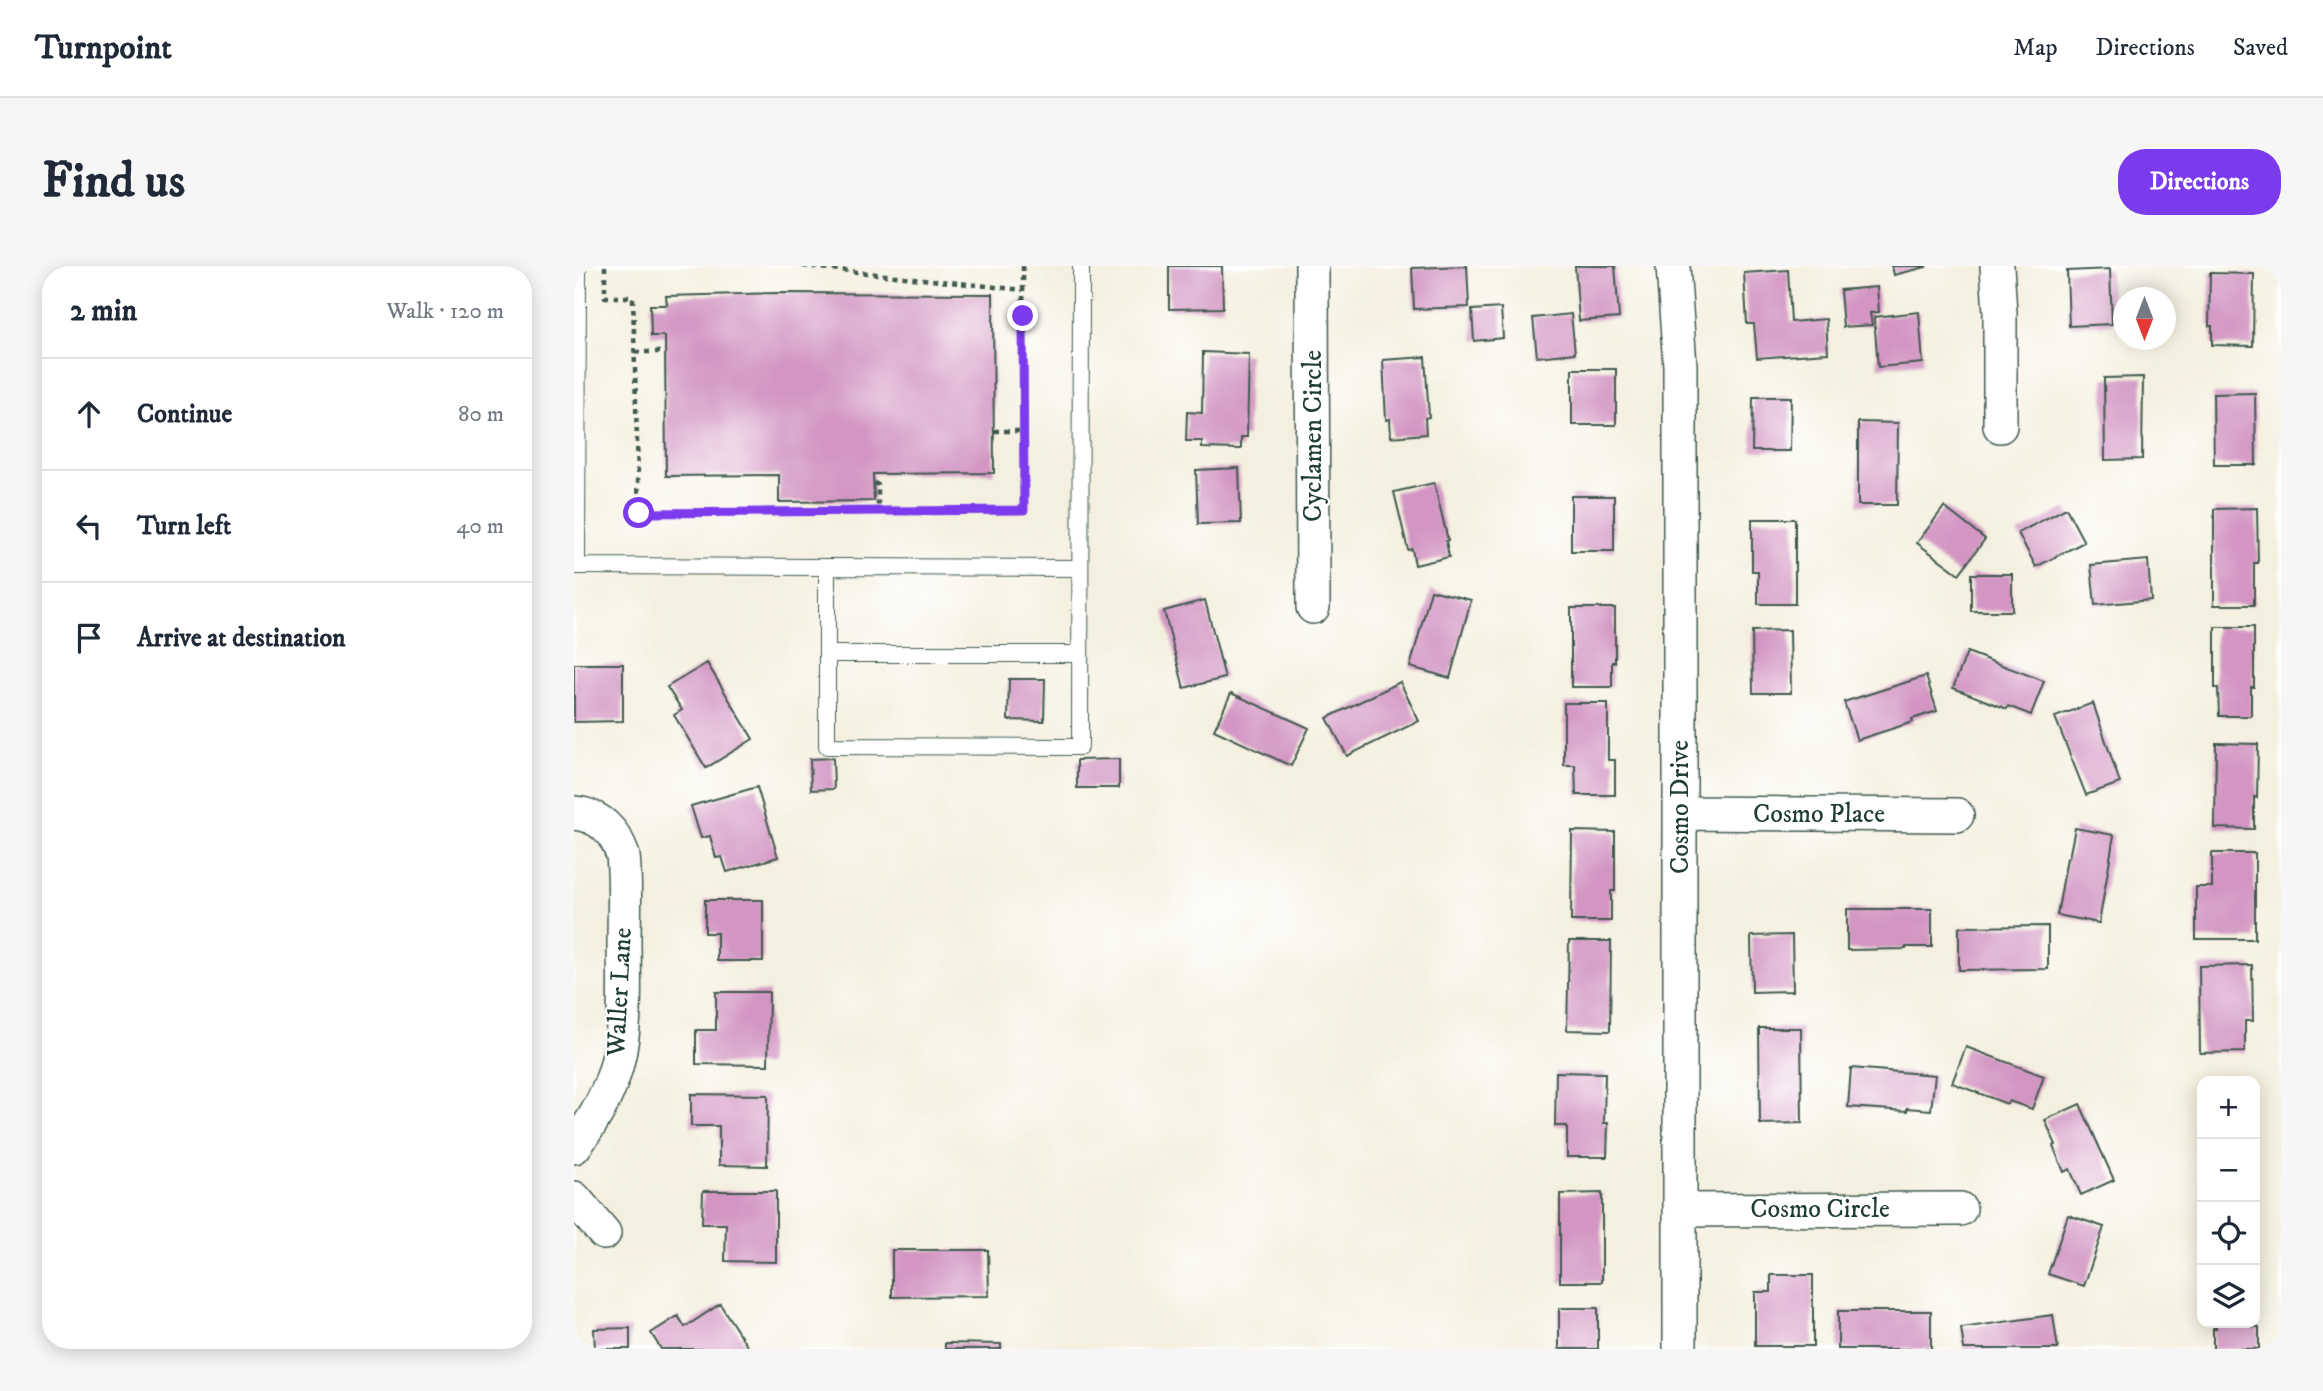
<!DOCTYPE html>
<html lang="en">
<head>
<meta charset="utf-8">
<style>
	body { margin:0; font-family:"IM FELL DW Pica",serif; background:#f6f6f7; color:#1f2937 }
	.controls { position:absolute; right:21px; bottom:21px; display:grid; overflow:hidden; border-radius:14px; box-shadow:0 4px 18px #0003 }
	.controls button { width:63px; height:63px; display:grid; place-items:center; padding:0; border:0; border-bottom:2px solid #e0e1e3; background:#fff; color:#1f2937; font:35px sans-serif }
	.compass { position:absolute; left:1539px; top:21px; width:63px; height:63px; border-radius:50%; background:#fff; box-shadow:0 4px 18px #0003; rotate:180deg }
	.stop { position:absolute; width:21px; height:21px; margin:-16px; border:5px solid #7c3aed; border-radius:50%; background:#fff }
	.stop.end { background:#7c3aed; border-color:#fff; box-shadow:0 2px 7px #0008 }
	.list { margin:0; padding:0; list-style:none }
	h2 { display:flex; justify-content:space-between; align-items:center; height:91px; margin:0; padding:0 28px; font-size:30px }
	h2 small { font-size:23px; font-weight:400; color:#747a83 }
	.list li { display:grid; grid-template-columns:46px 1fr auto; gap:21px; align-items:center; box-sizing:border-box; height:112px; padding:0 28px; border-top:2px solid #e0e1e3 }
	.list b { display:block; font-size:26px; white-space:nowrap }
	.list em { font-size:23px; font-style:normal; color:#747a83 }
	.icon { flex:none; width:38px; height:38px; fill:none; stroke:currentColor; stroke-width:2; stroke-linecap:round; stroke-linejoin:round }
	.map { position:relative; flex:none; width:1707px; height:1083px; overflow:hidden; border-radius:28px }
	header { display:flex; align-items:center; gap:42px; box-sizing:border-box; height:98px; padding:0 35px; background:#fff; border-bottom:2px solid #e0e1e3 }
	header strong { font-size:33px }
	nav { display:flex; gap:38px; margin-inline-start:auto; font-size:24px }
	.intro { display:flex; align-items:center; justify-content:space-between; box-sizing:border-box; height:168px; padding:0 42px }
	h1 { margin:0; font-size:49px }
	.button { padding:18px 32px; border-radius:28px; background:#7c3aed; color:#fff; font-size:24px; font-weight:700 }
	main { display:flex; gap:42px; padding:0 42px }
	aside { flex:1; background:#fff; border-radius:28px; box-shadow:0 4px 18px #0003 }
	.map>svg:first-child { display:block }
	.building { fill:#d396c3 }
	.lines { fill:none; stroke-linecap:round; stroke-linejoin:round }
	.service-casing { stroke:#3f584e; stroke-width:18 }
	.minor-casing { stroke:#3f584e; stroke-width:36 }
	.path { stroke:#3f584e; stroke-width:4.5; stroke-dasharray:5 5; stroke-linecap:butt }
	.service { stroke:#fff; stroke-width:16 }
	.minor { stroke:#fff; stroke-width:33 }
	.route { stroke:#7c3aed; stroke-width:9 }
	.labels { text-anchor:middle; dominant-baseline:central; stroke-width:5; stroke-linejoin:round; paint-order:stroke }
	.street-label { font-size:26px; fill:#1f3d34; stroke:#fff }
</style>
</head>
<body>
<header>
<strong>Turnpoint</strong>
<nav><a>Map</a><a>Directions</a><a>Saved</a></nav>
</header>
<div class="intro"><h1>Find us</h1><a class="button">Directions</a></div>
<main>
<aside>
<h2>2 min<small>Walk · 120 m</small></h2>
<ul class="list">
<li><svg class="icon" aria-label="ahead" viewBox="0 0 24 24"><path d="M12 20V5M6 11l6-6 6 6"/></svg><div><b>Continue</b></div><em>80 m</em></li>
<li><svg class="icon" aria-label="left" viewBox="0 0 24 24"><path d="M17 20v-9H6M10 6l-5 5 5 5"/></svg><div><b>Turn left</b></div><em>40 m</em></li>
<li><svg class="icon" aria-label="arrive" viewBox="0 0 24 24"><path d="M6 21V4h12l-3 4 3 4H6"/></svg><div><b>Arrive at destination</b></div></li>
</ul>
</aside>
<div class="map">
<svg width="1707" height="1083" viewBox="0 0 1707 1083">
	<rect width="100%" height="100%" fill="#fff"/>
	<filter id="ink" filterUnits="userSpaceOnUse"><feTurbulence type="fractalNoise" baseFrequency=".0143" numOctaves="2"/><feDisplacementMap in="SourceGraphic" scale="14" xChannelSelector="R" yChannelSelector="G"/><feConvolveMatrix kernelMatrix="1 2 1 2 8 2 1 2 1" color-interpolation-filters="sRGB"/></filter>
	<filter id="wash" filterUnits="userSpaceOnUse"><feTurbulence type="fractalNoise" baseFrequency=".00686" numOctaves="4" result="noise"/><feDisplacementMap in="SourceGraphic" scale="28" xChannelSelector="R" yChannelSelector="G"/><feGaussianBlur stdDeviation="1.57" result="paint"/><feColorMatrix in="noise" values="0 0 0 0 0 0 0 0 0 0 0 0 0 0 0 0 0 1.4 0 .05"/><feComposite in="paint" operator="in"/></filter>
	<g filter="url(#wash)">
		<rect width="100%" height="100%" fill="#f4f0df"/>
		<g id="blocks">
			<path class="building" d="M595 0H648L649 42 595 43Z
				M893 0 895 41 840 43 838 2Z
				M1001 0H1041L1045 52 1005 55Z
				M1318 0H1352V1L1320 9Z
				M1536 3 1538 58 1495 60 1493 5Z
				M1214 4 1217 56 1252 53 1254 87 1183 92 1180 58H1173L1170 7Z
				M1636 7 1680 8 1679 80 1638 79V60H1635Z
				M1303 21 1305 46 1296 47 1298 59 1269 61 1266 24Z
				M203 27 419 28 420 207 299 208 300 235 205 236V209L92 210 91 70H77L76 39H93L92 30Z
				M927 42 929 72 900 75 898 44Z
				M1345 46 1349 97 1304 101 1300 51Z
				M997 48 1001 87 963 91 959 52Z
				M629 86 675 88 673 171H667V183L628 182V175H612L613 146 628 147Z
				M851 91 855 151 851 152 852 168 817 171 816 153 812 154 809 94Z
				M998 103H1042V159H998Z
				M1569 111 1568 193 1531 194 1530 112Z
				M1681 127 1682 199H1640L1639 128Z
				M1179 131H1217L1216 185H1178Z
				M1284 156 1324 157 1323 239H1284Z
				M665 202 667 257 624 258 622 204Z
				M860 217 874 274 872 275 875 291 841 299 838 283 834 284 820 226Z
				M997 230H1040V285H997Z
				M1370 241 1411 273 1385 308 1343 277Z
				M1492 242 1510 276 1462 301 1444 267Z
				M1683 242 1684 297H1680V339H1640V243Z
				M1178 253H1221V338H1184V305H1178Z
				M1574 294 1577 334 1521 339 1517 299Z
				M1397 308H1438V345H1397Z
				M857 324 897 334 876 412 836 401Z
				M631 334 651 412 610 422 590 345Z
				M997 342H1041V396H1038V421H997Z
				M1641 361H1680V421H1677V450H1645L1644 422H1641Z
				M1216 364 1217 427H1179L1178 365Z
				M1393 386 1470 415 1457 449 1434 440 1433 443 1379 422Z
				M133 397 179 473 132 502 100 449 108 444 93 421Z
				M0 398H49V455L0 456Z
				M1352 410 1363 445 1338 453 1339 456 1283 474 1270 436Z
				M435 413H471L470 455 434 454Z
				M826 416 845 455 773 490 753 452Z
				M657 427 735 462 717 500 640 464Z
				M990 437H1034V494H1041V529H1002L1001 499H990Z
				M1519 437 1546 517 1512 529 1481 451Z
				M1642 477 1684 478 1683 532 1680 531V563L1641 562Z
				M259 492 260 523 237 524 236 493Z
				M545 493V522H503V494Z
				M183 521 204 591 153 606 148 591 142 592 136 570 127 572 117 540Z
				M1501 562 1540 569 1525 657 1483 649 1493 592H1495Z
				M998 565 1041 566V625H1037V655H997Z
				M1638 587H1681V673H1622V621H1638Z
				M131 634H189V695H143V667H131Z
				M1273 643H1358V681H1332V683L1273 684Z
				M1474 660V703L1385 704V661Z
				M1218 669 1219 725 1178 726 1177 670Z
				M995 675H1037L1036 765 993 764Z
				M1678 699 1679 755H1671V786L1626 787 1625 700Z
				M142 726H195L194 799 122 798V764H142Z
				M1185 762H1227L1228 857 1186 858Z
				M1392 781 1470 810 1458 843 1435 835 1433 838 1378 817Z
				M1277 802 1361 809 1357 844 1333 842V845L1274 841Z
				M982 806 1031 807 1030 857H1034L1033 891H993V860H981Z
				M117 828 194 829 193 900 145 899V860H117Z
				M1506 838 1540 914 1507 929 1496 903 1490 906 1479 880 1482 879 1471 854Z
				M129 925H202V996L151 995 152 958H128Z
				M1028 927V1016H986V928Z
				M1494 949 1530 961 1510 1020 1474 1008Z
				M318 984H414L415 1030 318 1031Z
				M1197 1009H1239V1080H1181V1026H1197Z
				M146 1038 175 1083H87L77 1067 104 1050 111 1061Z
				M985 1042H1024V1083H985Z
				M1264 1045H1357V1083H1264Z
				M1479 1049 1484 1083H1390L1387 1062Z
				M1642 1057H1679L1678 1061H1685V1083H1639V1062H1642Z
				M56 1062V1083H21L20 1063Z
				M371 1077 427 1078V1083H371Z"/>
		</g>
	</g>
	<g filter="url(#ink)">
		<use href="#blocks" fill-opacity="0" stroke="#3f584e" stroke-width="2"/>
		<g class="lines">
			<g class="service-casing">
				<path id="service" d="M4 0 3 300 253 301V480L506 481 507 0
					M253 301 505 302
					M253 388H506"/>
			</g>
			<g class="minor-casing">
				<path id="minor" d="M738 0 739 341
					M1099 0 1106 100V1083
					M1423 0 1426 47V160
					M0 547C25 549 42 566 49 590 52 618 50 648 50 677 51 761 55 810 0 881
					M1106 547 1383 549
					M0 932 30 967
					M1106 944 1386 943"/>
			</g>
			<path class="path" d="M31 0V31H59L65 247 450 245 449 0
				M229 0 449 24
				M61 86H92
				M420 165H450
				M300 217 304 219V246"/>
			<use href="#service" class="service"/>
			<use href="#minor" class="minor"/>
		</g>
	</g>
	<g class="lines" filter="url(#ink)">
		<path class="route" d="M65 247 450 244 449 50"/>
	</g>
	<g class="labels">
		<g class="street-label">
			<text transform="translate(739 170) rotate(-90)">Cyclamen Circle</text>
			<text transform="translate(1106 541) rotate(-90)">Cosmo Drive</text>
			<text x="1245" y="548">Cosmo Place</text>
			<text transform="translate(46 726) rotate(-87)">Waller Lane</text>
			<text x="1246" y="943">Cosmo Circle</text>
		</g>
	</g>
</svg>
<div class="controls">
<button>+</button>
<button>−</button>
<button><svg class="icon" aria-label="locate" viewBox="0 0 24 24"><circle cx="12" cy="12" r="6"/><path d="M12 2v4M12 18v4M2 12h4M18 12h4"/></svg></button>
<button><svg class="icon" aria-label="layers" viewBox="0 0 24 24"><path d="M12 4l9 5-9 5-9-5zM3 14l9 5 9-5"/></svg></button>
</div>
<svg class="compass" viewBox="-18 -18 36 36"><path d="M0-13l5 13h-10z" fill="#e53935"/><path d="M0 13l5-13h-10z" fill="#747a83"/></svg>
<div class="stop" style="left:65px;top:247px"></div>
<div class="stop end" style="left:449px;top:50px"></div>
</div>
</main>
</body>
</html>
